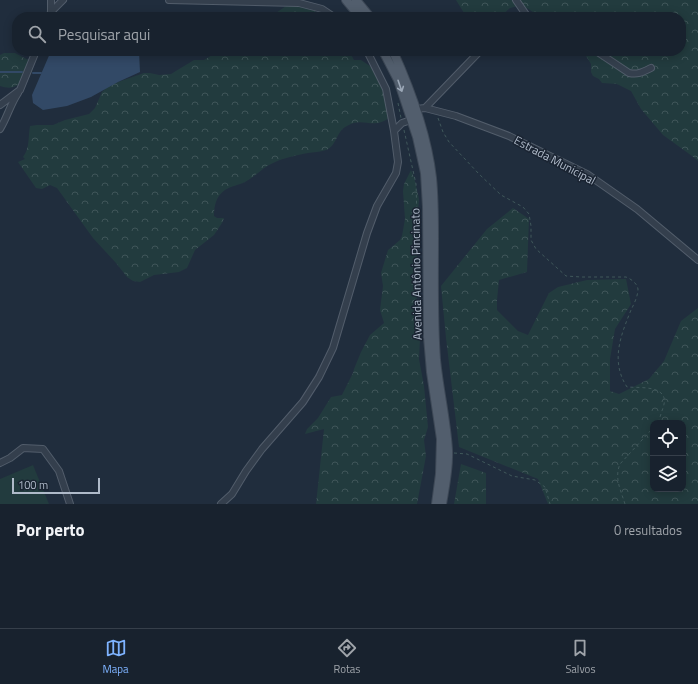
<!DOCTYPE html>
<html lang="pt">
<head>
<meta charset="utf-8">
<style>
	body { margin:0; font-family:"Titillium Web",sans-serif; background:#212a36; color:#f1f3f6 }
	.controls { position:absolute; right:12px; bottom:12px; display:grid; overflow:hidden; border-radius:8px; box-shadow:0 2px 10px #0003 }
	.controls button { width:36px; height:36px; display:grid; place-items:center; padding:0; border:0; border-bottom:1px solid #363f4a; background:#18222e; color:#f1f3f6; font:20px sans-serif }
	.scale { position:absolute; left:12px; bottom:10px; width:88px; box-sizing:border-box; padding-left:4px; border:2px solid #afbac9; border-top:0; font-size:11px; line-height:14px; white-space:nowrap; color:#afbac9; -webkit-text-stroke:3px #1a2432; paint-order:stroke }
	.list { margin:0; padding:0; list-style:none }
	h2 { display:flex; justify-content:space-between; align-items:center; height:52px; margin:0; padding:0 16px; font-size:17px }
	h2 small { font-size:13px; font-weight:400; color:#9fa4aa }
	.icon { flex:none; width:22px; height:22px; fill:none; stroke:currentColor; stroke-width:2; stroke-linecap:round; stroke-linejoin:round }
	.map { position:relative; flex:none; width:698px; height:504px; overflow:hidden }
	.search { position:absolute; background:#18222e; box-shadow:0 2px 10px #0003; left:12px; right:12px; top:12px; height:44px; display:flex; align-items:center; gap:10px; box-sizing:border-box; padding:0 14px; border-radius:16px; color:#9fa4aa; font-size:15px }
	.sheet { height:124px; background:#18222e }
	nav { display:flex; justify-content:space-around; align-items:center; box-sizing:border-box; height:56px; border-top:1px solid #363f4a; background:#18222e; font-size:11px; color:#9fa4aa }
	nav a { display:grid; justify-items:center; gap:2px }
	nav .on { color:#7eb3ff }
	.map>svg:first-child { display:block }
	.green { fill:#223b3e }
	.forest { fill:url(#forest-crowns); fill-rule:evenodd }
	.water { fill:#324966 }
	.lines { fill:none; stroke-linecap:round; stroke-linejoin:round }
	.stream { stroke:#324966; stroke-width:2 }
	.minor-casing { stroke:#525d6b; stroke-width:8 }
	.major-casing { stroke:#3d4856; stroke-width:10 }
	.path { stroke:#40585b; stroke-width:1; stroke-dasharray:3 3; stroke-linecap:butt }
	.minor { stroke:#343f4d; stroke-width:6 }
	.major { stroke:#525e6d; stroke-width:8 }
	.oneway { stroke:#9ca8b7 }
	.labels { text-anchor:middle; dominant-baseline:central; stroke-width:3; stroke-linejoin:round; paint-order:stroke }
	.street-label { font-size:12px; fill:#afbac9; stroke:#1a2432 }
</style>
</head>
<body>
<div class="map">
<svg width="698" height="504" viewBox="0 0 698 504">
	<defs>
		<pattern id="forest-crowns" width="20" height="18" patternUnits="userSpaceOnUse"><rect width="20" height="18" fill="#223b3e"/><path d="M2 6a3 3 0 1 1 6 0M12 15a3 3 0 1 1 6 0" fill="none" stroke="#405559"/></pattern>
	</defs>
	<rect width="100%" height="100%" fill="#202d3d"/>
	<path class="green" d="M33 465 49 504H0V479Z"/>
	<path class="forest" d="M456 0H698V161L692 156 663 135 641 109 631 91 617 84 602 83 599 79 593 76 591 72V64L583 51H681V17H540L527 8 518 6 510 8 500 17H469L464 13Z
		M289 4H306L322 17H270Z
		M219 51H349L354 60H361L370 66 381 82 389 101 390 117C373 131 363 116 347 126 336 131 337 146 326 150 320 152 313 152 308 153 297 155 283 158 273 163 263 167 255 177 245 182 239 185 231 186 225 190 216 196 214 206 214 216L217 218H224L222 223 214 235 195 250 187 268 179 272 154 275 140 282 133 281 127 277 116 263 93 238 57 188 50 185 42 189 36 188 18 162 25 159 23 157C30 148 28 137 30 126L37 125H53L65 120 89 114 95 108 102 92 107 87 118 82 144 73H150L159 75 171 74 194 60H204Z
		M4 53H15L30 61C24 77 21 93 0 86V55Z
		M411 170 414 177 419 199 417 225V303L420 339 419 359 424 386 428 427 424 440 426 456 417 504H316L324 429 305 434 307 429 318 418 331 397 342 395 353 373 354 369 361 352 370 335 384 323 380 310 383 286 381 273 388 250 400 240 402 236 405 219 403 191 404 184Z
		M513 208 529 219 527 272 499 280 497 300V310L518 331 528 335 549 293 558 287 587 280 626 279 631 304 615 329 610 359V391L619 394 649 379 664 361 681 321 698 308V504H548L538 479 459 447 446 338 441 286 487 229ZM653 423H683V489H653Z
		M461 464 486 473V504H454Z"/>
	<path class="water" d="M51 51H139L140 72 118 82 91 97 67 106 43 110 33 103 32 95Z"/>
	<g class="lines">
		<path class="stream" d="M0 72H22
			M33 73H41"/>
		<g class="minor-casing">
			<path id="minor" d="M169 0 299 3 322 9 334 17
				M516 0 527 16 530 17
				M51 12V0
				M49 17 51 12 63 0
				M367 51 386 89 394 131
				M596 51 629 73C638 75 643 72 651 68
				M0 105 20 90 36 51
				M425 108 480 51
				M416 109 425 108 456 116 509 136 587 174 637 209 698 260
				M0 129C7 118 10 105 18 93
				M0 463 10 458 23 448 43 449 59 471 70 504
				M221 504 232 494 246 471 262 449 303 402 319 377 333 348 367 233 377 206 396 173 398 162 394 131 402 123 411 120"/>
		</g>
		<g class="major-casing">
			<path id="major" d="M346 0 360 17
				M356 0 370 17
				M383 51 398 80 417 137 425 173 427 207 428 337 431 372 441 439 440 474 436 504
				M393 51C411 91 427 134 432 178 434 198 434 218 434 238 434 279 433 319 436 360 439 390 446 419 448 450 449 468 445 486 442 504"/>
		</g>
		<path class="path" d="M398 103 401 118
			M438 118 443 132 449 142 479 174 501 195 523 207 529 214 531 226V240L536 249 566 276 581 277H626C631 279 637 283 638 289 638 296 634 304 631 310 621 335 610 361 627 387 642 388 671 385 663 408 661 413 660 419 657 423
			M404 130 416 184 418 250
			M454 453 467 454 512 476 535 480 545 487 550 504
			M625 504C621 491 614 478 620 464L653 428"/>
		<use href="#minor" class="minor"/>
		<use href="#major" class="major"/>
	</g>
	<defs><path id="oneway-shaft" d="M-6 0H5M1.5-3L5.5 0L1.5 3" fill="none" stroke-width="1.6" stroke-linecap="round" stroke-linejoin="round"/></defs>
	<use class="oneway" href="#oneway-shaft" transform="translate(400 86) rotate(71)"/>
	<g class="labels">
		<g class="street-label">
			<text transform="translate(555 160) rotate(28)">Estrada Municipal</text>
			<text transform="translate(416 274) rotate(-91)">Avenida Antônio Pincinato</text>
		</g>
	</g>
</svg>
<div class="controls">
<button><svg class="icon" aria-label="locate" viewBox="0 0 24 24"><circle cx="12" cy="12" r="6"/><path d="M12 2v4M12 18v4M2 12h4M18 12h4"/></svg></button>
<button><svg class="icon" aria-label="layers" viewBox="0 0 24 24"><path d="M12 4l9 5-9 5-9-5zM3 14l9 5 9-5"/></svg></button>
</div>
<div class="scale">100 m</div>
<div class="search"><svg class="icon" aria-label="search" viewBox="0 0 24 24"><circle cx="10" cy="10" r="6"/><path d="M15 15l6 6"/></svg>Pesquisar aqui</div>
</div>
<section class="sheet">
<h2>Por perto<small>0 resultados</small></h2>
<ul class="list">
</ul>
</section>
<nav>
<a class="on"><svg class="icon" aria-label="map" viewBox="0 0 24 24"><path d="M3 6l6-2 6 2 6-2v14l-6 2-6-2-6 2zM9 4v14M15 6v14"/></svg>Mapa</a>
<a><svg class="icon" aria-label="directions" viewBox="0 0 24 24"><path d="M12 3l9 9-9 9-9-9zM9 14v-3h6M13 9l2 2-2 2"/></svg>Rotas</a>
<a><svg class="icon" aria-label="saved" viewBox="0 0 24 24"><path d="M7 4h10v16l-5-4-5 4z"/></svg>Salvos</a>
</nav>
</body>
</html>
